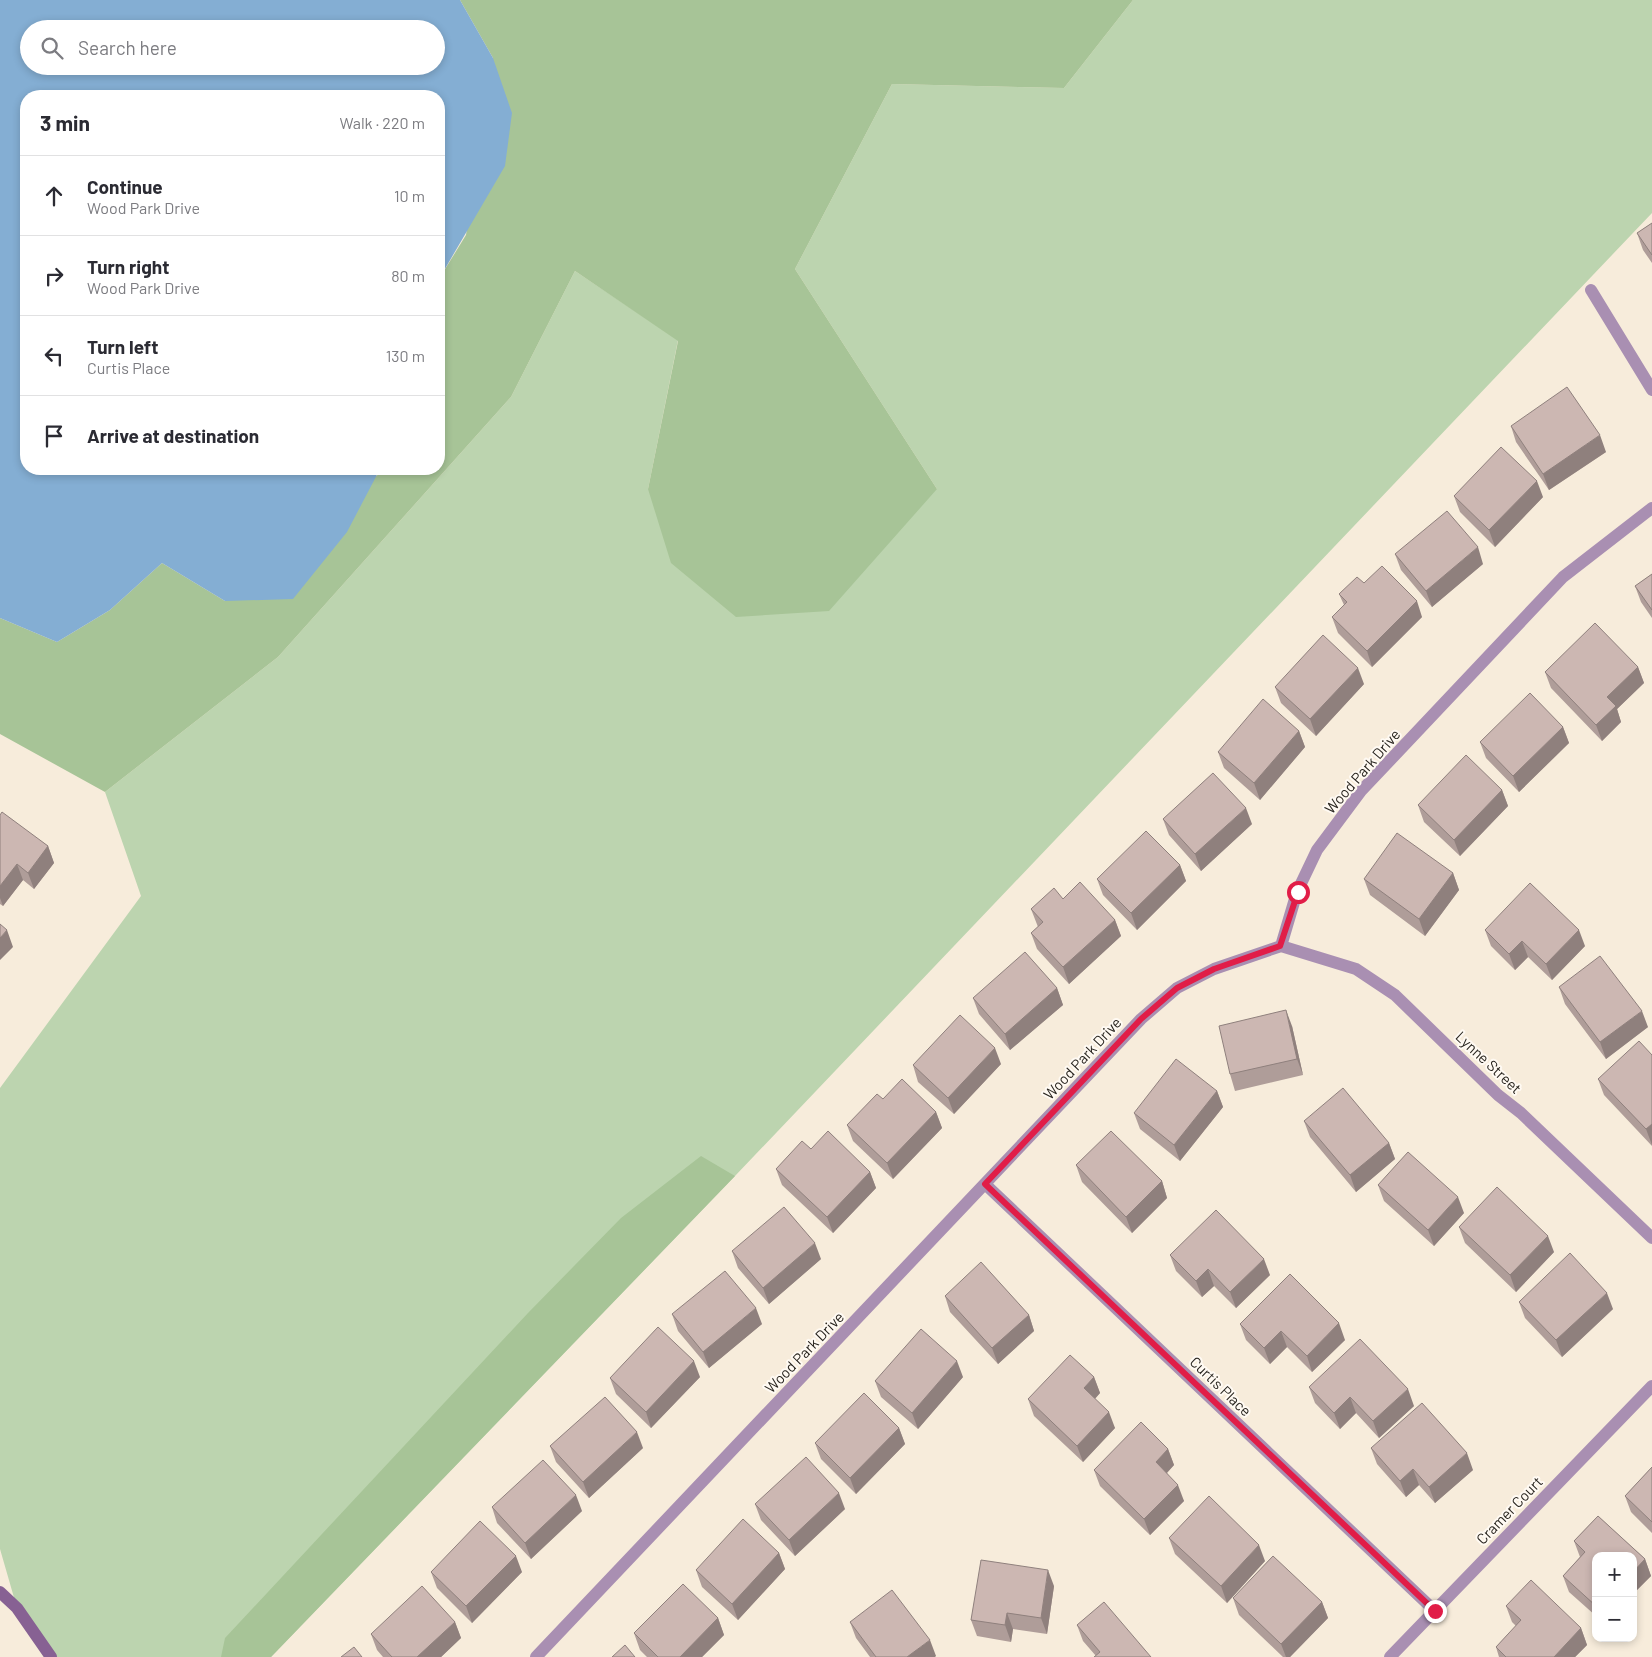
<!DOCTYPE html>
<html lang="en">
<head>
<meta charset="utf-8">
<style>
	body { margin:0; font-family:Barlow,sans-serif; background:#f7f7f7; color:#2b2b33 }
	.controls { position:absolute; right:15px; bottom:15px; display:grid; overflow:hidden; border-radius:10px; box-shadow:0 2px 8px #0003 }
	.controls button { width:45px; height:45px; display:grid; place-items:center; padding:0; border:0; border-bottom:1px solid #e1e1e2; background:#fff; color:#2b2b33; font:25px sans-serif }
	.stop { position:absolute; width:15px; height:15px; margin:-11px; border:4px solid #e11d48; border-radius:50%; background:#fff }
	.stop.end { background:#e11d48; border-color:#fff; box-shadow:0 1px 5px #0008 }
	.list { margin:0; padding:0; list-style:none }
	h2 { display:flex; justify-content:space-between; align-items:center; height:65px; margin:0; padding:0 20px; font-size:21px }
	h2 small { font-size:16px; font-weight:400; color:#7c7c81 }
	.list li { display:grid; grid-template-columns:32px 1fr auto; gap:15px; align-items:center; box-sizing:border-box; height:80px; padding:0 20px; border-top:1px solid #e1e1e2 }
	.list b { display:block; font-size:19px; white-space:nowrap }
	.list p { margin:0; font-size:16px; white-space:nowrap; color:#7c7c81 }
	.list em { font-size:16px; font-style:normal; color:#7c7c81 }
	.icon { flex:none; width:28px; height:28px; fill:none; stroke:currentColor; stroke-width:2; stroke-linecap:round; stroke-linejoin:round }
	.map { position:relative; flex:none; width:1652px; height:1657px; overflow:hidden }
	.search { position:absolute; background:#fff; box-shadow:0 2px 8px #0003; left:20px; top:20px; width:425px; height:55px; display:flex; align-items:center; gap:12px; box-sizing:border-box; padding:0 18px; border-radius:28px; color:#7c7c81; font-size:19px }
	.panel { position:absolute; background:#fff; box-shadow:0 2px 8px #0003; left:20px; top:90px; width:425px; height:385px; border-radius:20px }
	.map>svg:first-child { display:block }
	.green { fill:#bcd4af }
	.forest { fill:#a7c497 }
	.water { fill:#84aed3; fill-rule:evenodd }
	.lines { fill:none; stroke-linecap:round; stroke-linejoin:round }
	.street { stroke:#a98fb2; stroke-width:12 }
	.secondary { stroke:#876193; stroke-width:12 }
	.wall { fill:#af9d99 }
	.shaded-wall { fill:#8f807d }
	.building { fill:#ccb7b2; stroke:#8f807d }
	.route { stroke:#e11d48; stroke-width:6 }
	.labels { text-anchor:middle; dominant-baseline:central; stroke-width:4; stroke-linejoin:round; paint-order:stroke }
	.street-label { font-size:15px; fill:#29251f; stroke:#fffaf3 }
</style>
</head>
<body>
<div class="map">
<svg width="1652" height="1657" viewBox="0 0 1652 1657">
	<rect width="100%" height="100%" fill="#f7ecdb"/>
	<path class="green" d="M1133 0H1652V213L735 1176 271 1657H51L17 1608 0 1549V1088L141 896 105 792 278 657 511 397 575 271 678 340 648 489H937L795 269 892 84 1064 88Z"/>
	<path class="forest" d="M460 0H1133L1064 88 892 84 795 269 937 489 829 611 736 617 671 563 648 489 678 341 575 271 511 397 278 657 105 792 0 734V618L57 642 110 610 162 563 225 601 380 473V469H439V279L466 235 493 58Z
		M701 1156 735 1176 271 1657H221L225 1638 528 1313 621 1218Z"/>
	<path class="water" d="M0 0H460L493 58 512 113 505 166 439 279V96H26V469H380L347 532 293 599 225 601 162 563 110 610 57 642 0 618ZM29 29H436V66H29Z"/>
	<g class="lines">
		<path class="street" d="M1591 290 1652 390
			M1281 946 1356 969 1395 995 1498 1095 1521 1113 1652 1238
			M985 1184 1435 1611
			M536 1657 1141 1019 1177 988 1214 969 1281 946 1297 892 1317 850 1361 791 1563 577 1652 508
			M1390 1657 1652 1386"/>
		<path class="secondary" d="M0 1592 17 1608 51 1657"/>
	</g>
	<path class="wall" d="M1652 223V263L1643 250 1637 233Z
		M1511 426 1606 452 1549 490 1516 442Z
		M1454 496 1543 497 1495 547 1460 512Z
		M1395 554 1483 564 1432 607 1401 570Z
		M1652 574V618L1641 602 1635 586Z
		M1364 583 1422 617 1372 667 1338 633 1332 617 1344 605 1339 594Z
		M1638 667 1644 683 1617 709 1621 722 1602 741 1551 688 1545 672Z
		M1364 684 1316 736 1281 703 1275 687Z
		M1563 727 1569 743 1519 792 1486 758 1480 742Z
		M1299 731 1305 747 1260 800 1224 768 1218 752Z
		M1502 790 1508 806 1460 856 1424 822 1418 805Z
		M0 815 48 846 54 863 34 889 23 880 3 906 0 904Z
		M1163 819 1252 824 1201 871 1169 835Z
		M1180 865 1186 881 1137 930 1103 895 1097 879Z
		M1453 873 1459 890 1425 936 1370 895 1364 879Z
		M1031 909 1115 920 1121 936 1069 984 1037 949 1031 933 1038 927Z
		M1485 930 1585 946 1552 980 1528 957 1515 970 1491 946Z
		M1559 987 1648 1027 1606 1059 1565 1004Z
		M1057 988 1063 1005 1010 1050 979 1014 973 998Z
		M1292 1026 1303 1075 1235 1091 1230 1074Z
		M1652 1055V1146L1604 1095 1598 1079Z
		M1001 1064 954 1114 918 1082 913 1065Z
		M1217 1091 1223 1107 1180 1161 1140 1129 1134 1113Z
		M883 1099 936 1112 942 1128 893 1179 853 1141 847 1125Z
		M1304 1121 1389 1143 1395 1159 1356 1192 1310 1137Z
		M811 1149 870 1172 876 1188 833 1233 782 1185 776 1169Z
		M1076 1165 1162 1181 1167 1198 1132 1233 1082 1182Z
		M1378 1185 1464 1213 1434 1246 1384 1201Z
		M1459 1227 1554 1252 1516 1292 1465 1243Z
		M732 1251 821 1259 769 1304 738 1268Z
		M1170 1255 1270 1275 1236 1308 1214 1286 1202 1297 1176 1271Z
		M945 1296 1029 1315 1034 1331 998 1364 950 1312Z
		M1519 1302 1613 1309 1562 1357 1525 1318Z
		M672 1314 762 1324 709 1368 678 1331Z
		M1240 1324 1345 1340 1312 1372 1287 1347 1270 1364 1246 1340Z
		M700 1377 651 1428 616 1394 610 1378Z
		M963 1377 918 1429 881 1397 875 1381Z
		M1094 1377 1100 1393 1095 1399 1115 1428 1083 1462 1034 1416 1028 1399Z
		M1309 1387 1414 1406 1379 1438 1356 1413 1340 1429 1315 1403Z
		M899 1428 905 1444 856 1494 821 1459 815 1443Z
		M550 1446 643 1448 589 1498 556 1462Z
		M1371 1448 1473 1470 1435 1503 1419 1485 1406 1497 1377 1464Z
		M1168 1449 1174 1465 1167 1473 1184 1501 1150 1535 1100 1486 1094 1470Z
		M1652 1467V1533L1631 1512 1625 1496Z
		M755 1504 845 1509 795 1556 761 1520Z
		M492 1507 582 1511 531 1559 497 1523Z
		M1598 1516 1645 1559 1651 1576 1633 1594V1556H1596V1616L1569 1592 1563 1576 1580 1557 1574 1541Z
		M1169 1538 1265 1561 1227 1603 1175 1554Z
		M779 1553 785 1569 738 1620 702 1587 696 1570Z
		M431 1572H522L472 1623 437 1588Z
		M1054 1586 1047 1634 1013 1629 1011 1642 977 1636 971 1620Z
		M1233 1598 1322 1602 1328 1618 1290 1657H1283L1239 1615Z
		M1506 1606 1581 1628 1587 1645 1575 1657H1499L1496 1647 1516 1626 1512 1622Z
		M718 1618 724 1635 702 1657H647L640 1650 634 1633Z
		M455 1622 461 1638 441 1657H383L377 1650 371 1634Z
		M850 1622 936 1656 870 1657 856 1638Z
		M1077 1625 1151 1657 1096 1656 1083 1641Z"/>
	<path class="shaded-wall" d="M1600 435 1606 452 1549 490 1543 474Z
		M1537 481 1543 497 1495 547 1489 530Z
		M1478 547 1483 564 1432 607 1426 591Z
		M1417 601 1422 617 1372 667 1367 651Z
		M1638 667 1644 683 1617 709 1621 722 1602 741 1596 725 1607 697Z
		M1358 668 1364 684 1316 736 1310 719Z
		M1563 727 1569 743 1519 792 1513 776Z
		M1299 731 1305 747 1260 800 1254 783Z
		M1502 790 1508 806 1460 856 1454 840Z
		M1246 808 1252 824 1201 871 1195 854Z
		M48 846 54 863 34 889 28 873Z
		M17 864 23 880 3 906 0 898V886Z
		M1180 865 1186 881 1137 930 1131 913Z
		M1453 873 1459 890 1425 936 1419 919Z
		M1115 920 1121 936 1069 984 1063 967Z
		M7 930 13 947 0 960V938Z
		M1579 930 1585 946 1552 980 1546 964Z
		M1522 941 1528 957 1515 970 1509 954Z
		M1057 988 1063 1005 1010 1050 1005 1034Z
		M1286 1010 1292 1026 1303 1075 1297 1059Z
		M1642 1011 1648 1027 1606 1059 1600 1042Z
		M995 1048 1001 1064 954 1114 948 1098Z
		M1217 1091 1223 1107 1180 1161 1174 1145Z
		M936 1112 942 1128 893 1179 887 1163Z
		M1652 1124V1145L1646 1129Z
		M1389 1143 1395 1159 1356 1192 1350 1175Z
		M870 1172 876 1188 833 1233 827 1217Z
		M1162 1181 1167 1198 1132 1233 1126 1217Z
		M1458 1197 1464 1213 1434 1246 1428 1230Z
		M1548 1236 1554 1252 1516 1292 1510 1275Z
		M815 1243 821 1259 769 1304 763 1288Z
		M1264 1259 1270 1275 1236 1308 1230 1292Z
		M1208 1269 1214 1286 1202 1297 1196 1281Z
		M1607 1293 1613 1309 1562 1357 1556 1340Z
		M756 1308 762 1324 709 1368 703 1352Z
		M1029 1315 1034 1331 998 1364 992 1348Z
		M1339 1323 1345 1340 1312 1372 1307 1356Z
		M1281 1331 1287 1347 1270 1364 1264 1348Z
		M694 1361 700 1377 651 1428 646 1412Z
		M957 1361 963 1377 918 1429 912 1413Z
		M1094 1377 1100 1393 1090 1404 1084 1388Z
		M1408 1389 1414 1406 1379 1438 1373 1421Z
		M1350 1397 1356 1413 1340 1429 1334 1413Z
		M1109 1412 1115 1428 1083 1462 1077 1446Z
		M899 1428 905 1444 856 1494 850 1478Z
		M637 1432 643 1448 589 1498 583 1482Z
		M1168 1449 1174 1465 1162 1478 1156 1462Z
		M1467 1453 1473 1470 1435 1503 1429 1487Z
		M1413 1469 1419 1485 1406 1497 1400 1481Z
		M1178 1485 1184 1501 1150 1535 1144 1519Z
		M839 1493 845 1509 795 1556 789 1540Z
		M576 1495 582 1511 531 1559 525 1543Z
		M1259 1545 1265 1561 1227 1603 1221 1586Z
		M779 1553 785 1569 738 1620 732 1604Z
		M516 1556 522 1572 472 1623 466 1606Z
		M1645 1559 1651 1576 1633 1594V1572Z
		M1048 1570 1054 1586 1047 1634 1041 1618Z
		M1322 1602 1328 1618 1290 1657H1286L1281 1644Z
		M1007 1613 1013 1629 1011 1642 1005 1625Z
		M718 1618 724 1635 702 1657H680Z
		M455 1622 461 1638 441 1657H417Z
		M1581 1628 1587 1645 1575 1657H1554Z
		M930 1640 936 1656 935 1657H907Z"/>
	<path class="building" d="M1652 223V255L1637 233Z
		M1567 387 1600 435 1543 474 1511 426Z
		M1501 447 1537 481 1489 530 1454 496Z
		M1447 511 1478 547 1426 591 1395 554Z
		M1382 566 1417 601 1367 651 1332 617 1347 602 1339 594 1357 577 1364 583Z
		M1652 574V610L1635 586Z
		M1595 623 1638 667 1607 697 1616 706 1596 725 1545 672Z
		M1323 635 1358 668 1310 719 1275 687Z
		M1530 693 1563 727 1513 776 1480 742Z
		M1263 699 1299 731 1254 783 1218 752Z
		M1466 755 1502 790 1454 840 1418 805Z
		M1213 773 1246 808 1195 854 1163 819Z
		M2 812 48 846 28 873 17 864 0 886V815Z
		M1146 831 1180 865 1131 913 1097 879Z
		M1397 833 1453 873 1419 919 1364 879Z
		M1080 882 1115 920 1063 967 1031 933 1043 922 1031 909 1054 888 1063 899Z
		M1530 883 1579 930 1546 964 1522 941 1509 954 1485 930Z
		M0 924 7 930 0 938Z
		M1025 952 1057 988 1005 1034 973 998Z
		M1600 956 1642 1011 1600 1042 1559 987Z
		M1286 1010 1297 1059 1230 1074 1219 1026Z
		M960 1015 995 1048 948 1098 913 1065Z
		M1639 1041 1652 1055V1124L1646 1129 1598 1079Z
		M1176 1059 1217 1091 1174 1145 1134 1113Z
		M902 1079 936 1112 887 1163 847 1125 877 1094 883 1099Z
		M1343 1088 1389 1143 1350 1175 1304 1121Z
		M828 1131 870 1172 827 1217 776 1169 802 1141 811 1149Z
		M1111 1131 1162 1181 1126 1217 1076 1165Z
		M1408 1152 1458 1197 1428 1230 1378 1185Z
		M1497 1187 1548 1236 1510 1275 1459 1227Z
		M784 1207 815 1243 763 1288 732 1251Z
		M1216 1210 1264 1259 1230 1292 1208 1269 1196 1281 1170 1255Z
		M1570 1253 1607 1293 1556 1340 1519 1302Z
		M981 1262 1029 1315 992 1348 945 1296Z
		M725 1271 756 1308 703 1352 672 1314Z
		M1290 1274 1339 1323 1307 1356 1281 1331 1264 1348 1240 1324Z
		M658 1327 694 1361 646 1412 610 1378Z
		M921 1329 957 1361 912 1413 875 1381Z
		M1360 1339 1408 1389 1373 1421 1350 1397 1334 1413 1309 1387Z
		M1070 1355 1094 1377 1084 1388 1109 1412 1077 1446 1028 1399Z
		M864 1393 899 1428 850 1478 815 1443Z
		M605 1397 637 1432 583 1482 550 1446Z
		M1422 1403 1467 1453 1429 1487 1413 1469 1400 1481 1371 1448Z
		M1141 1422 1168 1449 1156 1462 1178 1485 1144 1519 1094 1470Z
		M806 1457 839 1493 789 1540 755 1504Z
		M543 1460 576 1495 525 1543 492 1507Z
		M1652 1467V1522L1625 1496Z
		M1209 1496 1259 1545 1221 1586 1169 1538Z
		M1598 1516 1645 1559 1633 1572V1556H1596V1606L1563 1576 1585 1552 1574 1541Z
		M743 1519 779 1553 732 1604 696 1570Z
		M480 1521 516 1556 466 1606 431 1572Z
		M1273 1556 1322 1602 1281 1644 1233 1598Z
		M981 1560 1048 1570 1041 1618 1007 1613 1005 1625 971 1620Z
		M1531 1580 1581 1628 1554 1657H1506L1496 1647 1521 1620 1506 1606Z
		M683 1584 718 1618 680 1657H658L634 1633Z
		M422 1586 455 1622 417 1657H392L371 1634Z
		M892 1590 930 1640 907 1657H876L850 1622Z
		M1104 1602 1151 1657H1094L1100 1652 1077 1625Z
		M625 1645 635 1657H612Z
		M354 1647 362 1657H341Z"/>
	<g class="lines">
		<path class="route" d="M1298 892 1280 946 1214 969 1177 988 1141 1019 985 1184 1435 1611"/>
	</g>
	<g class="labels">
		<g class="street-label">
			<text transform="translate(1362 771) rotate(-49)">Wood Park Drive</text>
			<text transform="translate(1082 1058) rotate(-47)">Wood Park Drive</text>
			<text transform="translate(1489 1062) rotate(43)">Lynne Street</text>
			<text transform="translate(804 1352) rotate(-46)">Wood Park Drive</text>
			<text transform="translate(1221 1386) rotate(44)">Curtis Place</text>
			<text transform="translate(1509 1510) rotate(-46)">Cramer Court</text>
		</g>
	</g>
</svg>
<div class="controls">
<button>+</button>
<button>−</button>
</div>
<div class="stop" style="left:1298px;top:892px"></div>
<div class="stop end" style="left:1435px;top:1611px"></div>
<div class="search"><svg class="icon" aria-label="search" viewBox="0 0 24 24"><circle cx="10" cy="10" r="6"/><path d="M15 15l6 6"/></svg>Search here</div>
<section class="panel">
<h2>3 min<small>Walk · 220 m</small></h2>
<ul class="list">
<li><svg class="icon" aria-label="ahead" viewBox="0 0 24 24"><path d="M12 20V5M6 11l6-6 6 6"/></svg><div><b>Continue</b><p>Wood Park Drive</p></div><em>10 m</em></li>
<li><svg class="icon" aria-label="right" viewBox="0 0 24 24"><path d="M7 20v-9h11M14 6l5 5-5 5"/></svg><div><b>Turn right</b><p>Wood Park Drive</p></div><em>80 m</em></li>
<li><svg class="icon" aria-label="left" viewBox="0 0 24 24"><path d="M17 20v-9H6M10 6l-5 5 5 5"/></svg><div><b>Turn left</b><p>Curtis Place</p></div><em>130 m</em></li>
<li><svg class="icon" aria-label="arrive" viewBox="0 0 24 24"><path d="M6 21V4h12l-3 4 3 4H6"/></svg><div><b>Arrive at destination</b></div></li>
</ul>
</section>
</div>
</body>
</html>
